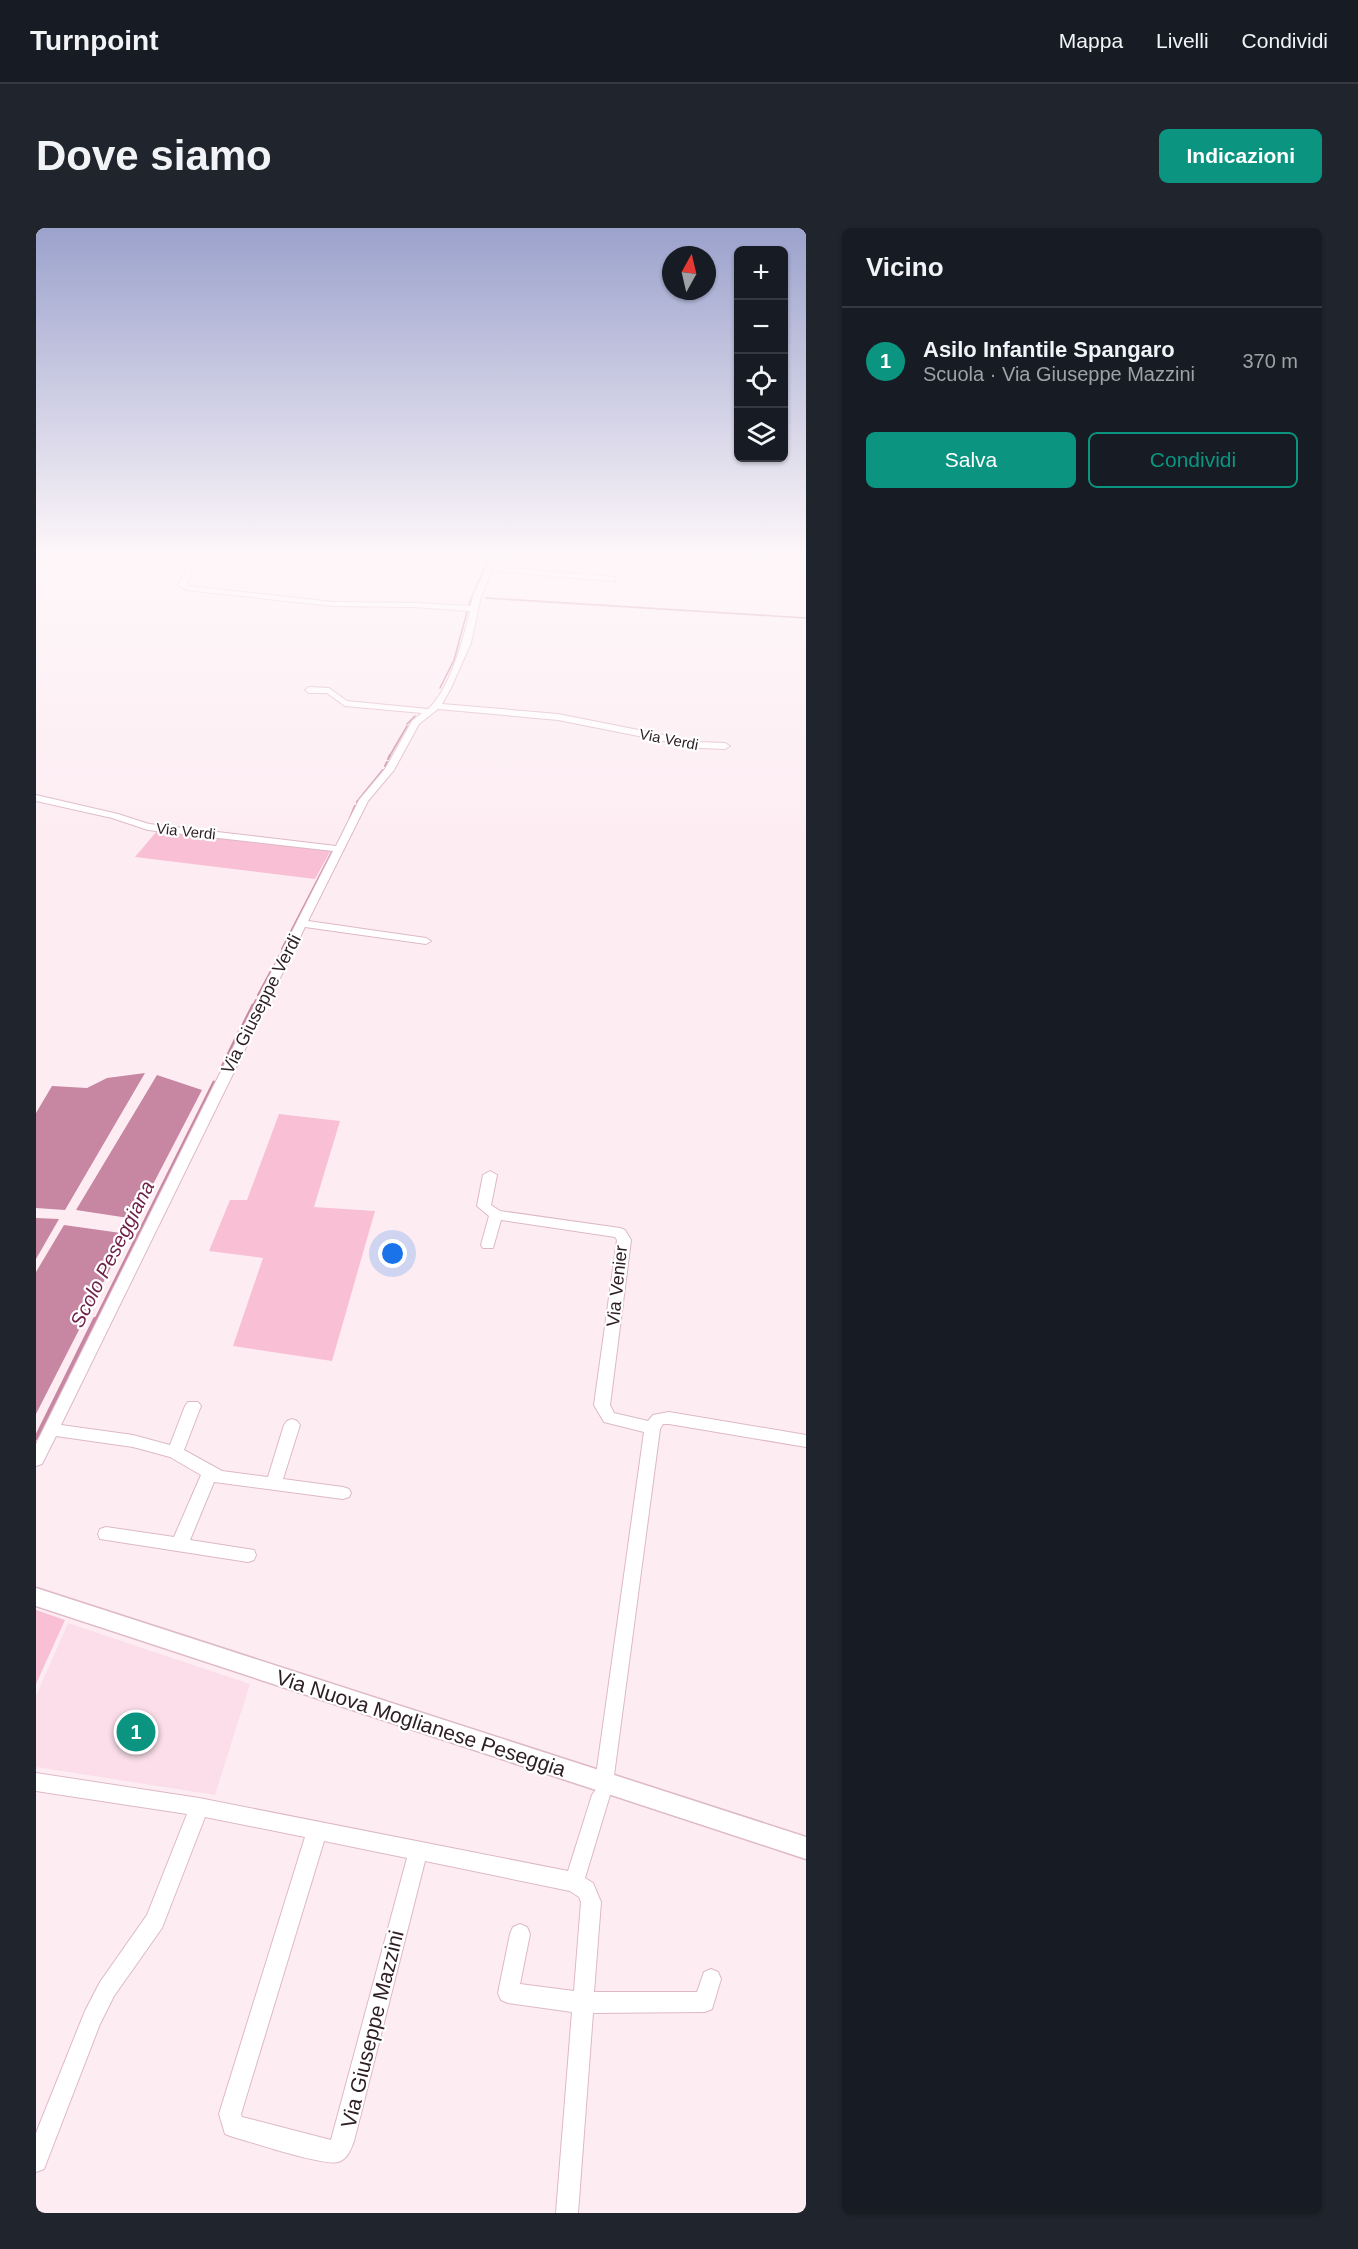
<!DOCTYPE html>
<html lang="it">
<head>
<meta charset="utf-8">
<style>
	body { margin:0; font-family:Arial,sans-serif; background:#20242c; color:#f1f3f6 }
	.controls { position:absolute; right:18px; top:18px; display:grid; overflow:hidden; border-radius:9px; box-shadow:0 2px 4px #0004 }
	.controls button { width:54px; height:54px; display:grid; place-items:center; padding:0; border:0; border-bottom:2px solid #363941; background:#171b24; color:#f1f3f6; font:30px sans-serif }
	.compass { position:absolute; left:626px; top:18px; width:54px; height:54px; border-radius:50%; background:#171b24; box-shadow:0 2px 4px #0004; rotate:8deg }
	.you { position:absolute; left:357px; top:1026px; width:21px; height:21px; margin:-15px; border:4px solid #fff; border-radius:50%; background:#1a73e8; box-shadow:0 0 0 9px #1a73e833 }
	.badge { display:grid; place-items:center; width:39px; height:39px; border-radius:50%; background:#0b9480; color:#fff; font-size:20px; font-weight:700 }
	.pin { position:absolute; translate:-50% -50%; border:3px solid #fff; box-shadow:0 2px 6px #0006 }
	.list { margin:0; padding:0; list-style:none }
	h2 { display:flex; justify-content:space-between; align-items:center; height:78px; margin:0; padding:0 24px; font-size:26px }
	h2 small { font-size:20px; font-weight:400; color:#9ea1a6 }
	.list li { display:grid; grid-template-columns:39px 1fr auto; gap:18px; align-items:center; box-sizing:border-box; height:108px; padding:0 24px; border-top:2px solid #363941 }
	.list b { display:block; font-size:22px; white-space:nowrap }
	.list p { margin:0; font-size:20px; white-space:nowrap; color:#9ea1a6 }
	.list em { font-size:20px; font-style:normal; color:#9ea1a6 }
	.actions { display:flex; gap:12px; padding:18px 24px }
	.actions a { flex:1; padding:14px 0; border:2px solid #0b9480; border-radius:9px; text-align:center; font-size:21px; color:#0b9480 }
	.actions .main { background:#0b9480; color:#fff }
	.icon { flex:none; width:33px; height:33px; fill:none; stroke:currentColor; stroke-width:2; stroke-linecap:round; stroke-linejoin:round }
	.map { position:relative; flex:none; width:770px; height:1985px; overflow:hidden; border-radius:9px }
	header { display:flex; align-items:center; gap:36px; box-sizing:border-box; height:84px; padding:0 30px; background:#171b24; border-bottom:2px solid #363941 }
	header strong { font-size:28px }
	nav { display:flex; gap:33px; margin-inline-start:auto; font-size:21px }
	.intro { display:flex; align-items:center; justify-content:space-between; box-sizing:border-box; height:144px; padding:0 36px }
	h1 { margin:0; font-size:42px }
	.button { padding:15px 27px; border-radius:9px; background:#0b9480; color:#fff; font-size:21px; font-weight:700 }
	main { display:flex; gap:36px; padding:0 36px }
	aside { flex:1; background:#171b24; border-radius:9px; box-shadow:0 2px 4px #0004 }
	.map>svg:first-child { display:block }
	.built { fill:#fbdee9 }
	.green { fill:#f8bfd5 }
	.water { fill:#c786a1 }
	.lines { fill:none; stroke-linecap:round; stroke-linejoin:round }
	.stream-far3 { stroke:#c786a1; stroke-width:1.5 }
	.stream-far2 { stroke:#c786a1; stroke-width:2 }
	.stream-far1 { stroke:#c786a1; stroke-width:3 }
	.stream { stroke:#c786a1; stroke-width:4 }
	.minor-casing { stroke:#deb8c7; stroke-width:2 }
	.major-casing { stroke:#deb8c7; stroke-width:3 }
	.minor { fill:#fff; fill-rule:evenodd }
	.major { fill:#fff; fill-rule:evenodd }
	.labels { text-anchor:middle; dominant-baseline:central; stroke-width:4.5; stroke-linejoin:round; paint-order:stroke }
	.far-street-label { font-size:15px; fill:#2d1e24; stroke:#fff }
	.street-label { font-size:18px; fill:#2d1e24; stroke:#fff }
	.water-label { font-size:20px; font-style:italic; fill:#6d1f47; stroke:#fff }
	.near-street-label { font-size:21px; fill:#2d1e24; stroke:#fff }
</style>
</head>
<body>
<header>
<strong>Turnpoint</strong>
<nav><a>Mappa</a><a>Livelli</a><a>Condividi</a></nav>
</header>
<div class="intro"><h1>Dove siamo</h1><a class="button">Indicazioni</a></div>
<main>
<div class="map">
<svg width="770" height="1985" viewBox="0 0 770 1985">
	<rect width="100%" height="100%" fill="#fdedf3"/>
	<path class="built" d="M32 1395 214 1456 179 1567 0 1539V1468Z"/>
	<path class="green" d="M121 603 295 622 279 651 99 629Z
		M243 886 304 893 278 979 339 983 296 1133 197 1118 227 1030 173 1023 194 972H211Z
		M0 1382 29 1392 0 1456Z"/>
	<path class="water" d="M109 845 29 982 0 980V885L16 858 51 860 71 850Z
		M121 847 166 862 99 991 40 982Z
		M0 990 23 991 0 1031Z
		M28 997 92 1006 0 1186V1044Z"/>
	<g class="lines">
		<path class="stream-far3" d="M450 370 770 390
			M432 378 453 330
			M404 460 418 432 431 384
			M371 496 379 488
			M353 529 371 498"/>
		<path class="stream-far2" d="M352 531 354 527
			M349 538 351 534
			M321 574 347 542
			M314 590 319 578
			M246 721 297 622
			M239 737 243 728
			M222 767 236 741
			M217 778 220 772"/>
		<path class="stream-far1" d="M206 799 217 777
			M185 841 203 804
			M59 1093 178 854"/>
		<path class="stream" d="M0 1210 59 1091"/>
		<g class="minor-casing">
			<path id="minor" d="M146 330H158L164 332 151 354 152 358 297 374 378 375 435 378 437 368 455 330H462L458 339 579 349V353H576L456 343 445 368 435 415 415 460 406 476 522 486 663 514 689 515 694 518 689 521 663 520 522 492 402 481 383 496 358 542 332 573 272 693 390 710 395 713 390 716 269 699 25 1197 97 1207 134 1217 149 1178 152 1174H162L165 1178 148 1222 186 1243 232 1249 248 1197 251 1193 256 1191 261 1193 264 1197 247 1251 307 1259 313 1261 315 1265 313 1269 307 1271 178 1254 154 1312 218 1322 220 1327 218 1332 212 1334 64 1311 62 1306 64 1301 70 1299 138 1309 165 1247 134 1229 97 1219 20 1208 6 1236 0 1238V1216L178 857 297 623 112 602 76 590 0 573V567L82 586 113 596 300 618 323 572 349 541 376 493 386 485 309 478 291 465H273L269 462 273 459 293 460 311 473 392 481C413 463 428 410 434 383L378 379 297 378 150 362 142 357 156 333Z
				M454 943 461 947 455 977 464 983 584 1000 589 1002 595 1012 574 1177 578 1185 612 1193 617 1187 633 1184 770 1207V1219L633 1196H627L624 1201 577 1555 572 1562 574 1567 549 1650 557 1655 565 1674 558 1764H661L668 1744 675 1741 682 1744 685 1751 676 1781 669 1784 557 1785 542 1985H520L536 1784 472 1775 465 1772 462 1765 474 1706 477 1699 484 1696 491 1699 494 1706 484 1756 538 1763 545 1674 543 1669 534 1663 389 1633 318 1913C315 1921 311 1932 302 1934 287 1938 216 1914 197 1909L189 1906 183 1886 269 1609 169 1589 126 1700 78 1768 64 1796 8 1941 0 1944V1905L49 1783 64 1754 111 1687 151 1586 0 1563V1545L163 1570 532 1643 556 1567 561 1560 559 1555 608 1204 568 1194 558 1177 581 1012 579 1009 465 992 457 1020H447L445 1017 453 988 441 978 447 947ZM288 1613 371 1630 295 1912 206 1889 205 1886Z"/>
		</g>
		<g class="major-casing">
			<path id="major" d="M0 1360 770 1609V1631L0 1378Z"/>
		</g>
		<use href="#minor" class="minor"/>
		<use href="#major" class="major"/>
	</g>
	<linearGradient id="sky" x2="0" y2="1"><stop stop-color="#9ba2cc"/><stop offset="0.54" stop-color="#fef7fa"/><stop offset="1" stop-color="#fef7fa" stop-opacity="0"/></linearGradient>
	<rect width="770" height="607" fill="url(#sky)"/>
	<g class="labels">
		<g class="far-street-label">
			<text transform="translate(633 511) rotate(11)">Via Verdi</text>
			<text transform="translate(150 603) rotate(6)">Via Verdi</text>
		</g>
		<g class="street-label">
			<text transform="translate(225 776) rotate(-63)">Via Giuseppe Verdi</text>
			<text transform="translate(581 1058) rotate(-84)">Via Venier</text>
		</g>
		<g class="water-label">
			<text transform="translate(76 1026) rotate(-63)">Scolo Peseggiana</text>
		</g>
		<g class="near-street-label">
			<text transform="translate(385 1495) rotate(18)">Via Nuova Moglianese Peseggia</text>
			<text transform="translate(336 1801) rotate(-76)">Via Giuseppe Mazzini</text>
		</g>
	</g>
</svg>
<div class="controls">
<button>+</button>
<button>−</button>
<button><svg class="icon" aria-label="locate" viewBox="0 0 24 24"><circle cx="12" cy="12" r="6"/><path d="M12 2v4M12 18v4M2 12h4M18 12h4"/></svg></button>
<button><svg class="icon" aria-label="layers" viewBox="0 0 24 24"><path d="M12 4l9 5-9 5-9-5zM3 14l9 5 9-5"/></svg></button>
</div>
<svg class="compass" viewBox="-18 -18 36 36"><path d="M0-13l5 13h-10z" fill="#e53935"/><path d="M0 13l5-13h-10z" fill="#9ea1a6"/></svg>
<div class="you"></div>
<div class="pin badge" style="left:100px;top:1504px">1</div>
</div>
<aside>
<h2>Vicino<small></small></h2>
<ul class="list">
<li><span class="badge">1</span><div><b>Asilo Infantile Spangaro</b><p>Scuola · Via Giuseppe Mazzini</p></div><em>370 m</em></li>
</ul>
<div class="actions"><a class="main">Salva</a><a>Condividi</a></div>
</aside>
</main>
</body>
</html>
